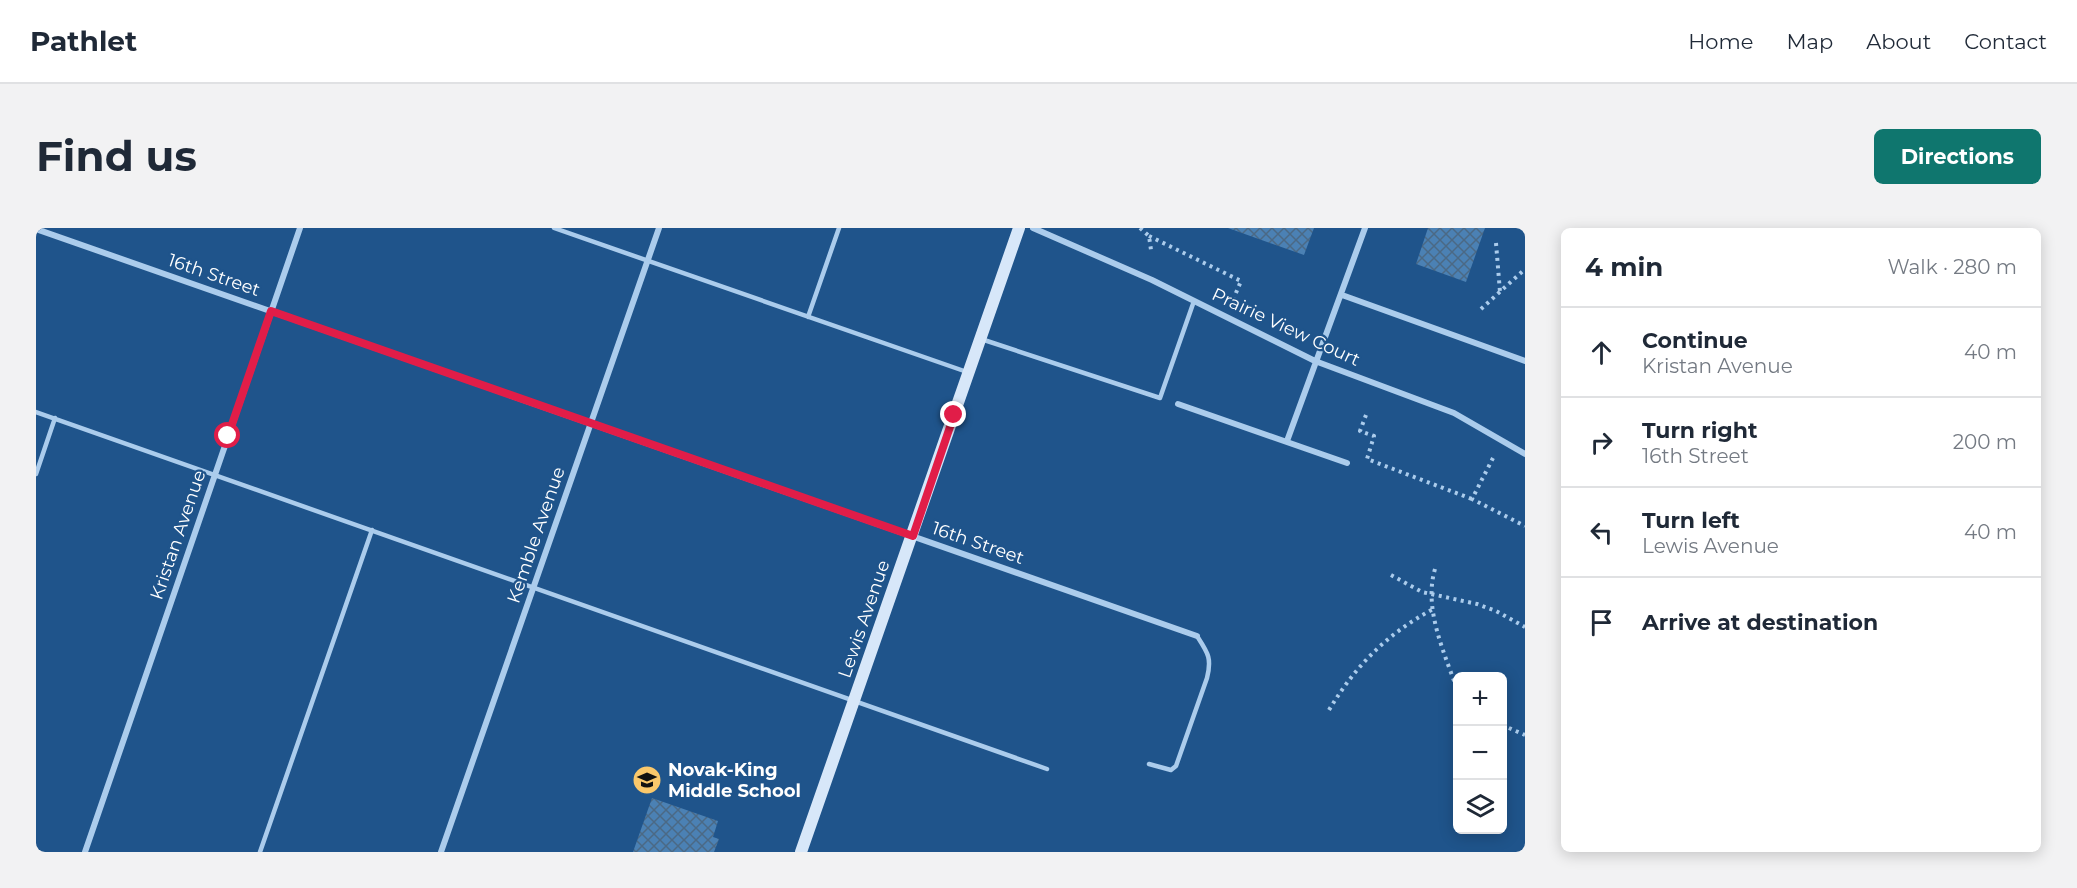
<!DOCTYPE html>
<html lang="en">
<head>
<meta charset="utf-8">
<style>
	body { margin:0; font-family:Montserrat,sans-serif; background:#f2f2f3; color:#1f2937 }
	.controls { position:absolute; right:18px; bottom:18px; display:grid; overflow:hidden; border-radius:9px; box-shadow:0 3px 15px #0003 }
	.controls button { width:54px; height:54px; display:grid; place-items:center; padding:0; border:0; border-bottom:2px solid #e0e1e3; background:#fff; color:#1f2937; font:30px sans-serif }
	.stop { position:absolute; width:18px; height:18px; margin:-14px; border:4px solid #e11d48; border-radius:50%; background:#fff }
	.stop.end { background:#e11d48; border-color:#fff; box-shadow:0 2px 6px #0008 }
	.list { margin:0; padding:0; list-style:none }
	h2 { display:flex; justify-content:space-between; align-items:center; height:78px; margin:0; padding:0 24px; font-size:26px }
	h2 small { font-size:20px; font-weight:400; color:#747a83 }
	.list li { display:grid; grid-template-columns:39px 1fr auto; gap:18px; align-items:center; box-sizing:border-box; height:90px; padding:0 24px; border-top:2px solid #e0e1e3 }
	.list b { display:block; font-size:22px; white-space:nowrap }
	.list p { margin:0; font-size:20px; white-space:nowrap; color:#747a83 }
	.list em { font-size:20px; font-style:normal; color:#747a83 }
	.icon { flex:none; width:33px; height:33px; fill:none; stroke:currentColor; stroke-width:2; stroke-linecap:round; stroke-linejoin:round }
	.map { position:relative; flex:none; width:1489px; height:624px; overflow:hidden; border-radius:9px }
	header { display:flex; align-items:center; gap:36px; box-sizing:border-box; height:84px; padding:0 30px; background:#fff; border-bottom:2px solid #e0e1e3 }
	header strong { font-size:28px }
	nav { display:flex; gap:33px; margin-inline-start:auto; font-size:21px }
	.intro { display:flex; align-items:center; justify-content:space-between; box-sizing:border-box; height:144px; padding:0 36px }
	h1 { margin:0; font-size:42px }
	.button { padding:15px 27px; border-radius:9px; background:#0f766e; color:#fff; font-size:21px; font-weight:700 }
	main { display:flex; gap:36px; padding:0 36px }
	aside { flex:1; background:#fff; border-radius:9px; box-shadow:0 3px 15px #0003 }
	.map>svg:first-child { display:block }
	.building { fill:url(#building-cross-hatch) }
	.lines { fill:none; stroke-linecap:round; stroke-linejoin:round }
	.path { stroke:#abccec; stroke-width:4; stroke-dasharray:3 4.5; stroke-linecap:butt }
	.lane { stroke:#abccec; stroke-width:4.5 }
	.street { stroke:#abccec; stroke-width:6 }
	.secondary { stroke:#d7e7f9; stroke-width:12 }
	.route { stroke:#e11d48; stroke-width:8 }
	.labels { text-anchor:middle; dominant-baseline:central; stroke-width:4.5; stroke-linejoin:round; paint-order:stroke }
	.street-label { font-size:18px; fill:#fff; stroke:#1f548b }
	.poi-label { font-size:18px; font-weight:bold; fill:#fff; stroke:#1f548b; text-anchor:start }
</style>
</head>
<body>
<header>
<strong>Pathlet</strong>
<nav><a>Home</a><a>Map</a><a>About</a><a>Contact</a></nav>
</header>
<div class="intro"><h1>Find us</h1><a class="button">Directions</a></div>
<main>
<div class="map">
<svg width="1489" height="624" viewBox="0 0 1489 624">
	<defs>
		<pattern id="building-cross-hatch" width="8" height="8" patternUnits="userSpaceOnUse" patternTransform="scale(1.5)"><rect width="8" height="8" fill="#4b81b4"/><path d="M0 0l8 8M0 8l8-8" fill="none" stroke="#4b6985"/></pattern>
	</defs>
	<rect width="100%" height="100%" fill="#1f548b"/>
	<path class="building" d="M1192 0H1278L1268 27Z
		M1392 0H1449L1430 54 1380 36Z
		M616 570 682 593 677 609 683 611 678 624H597Z"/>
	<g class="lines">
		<path class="path" d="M1104 0 1113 8 1115 22
			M1113 8 1205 53 1197 72
			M1460 15 1464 64
			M1445 81 1489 41
			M1330 187 1324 203 1338 208 1331 231 1436 271
			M1457 230 1436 271 1489 298
			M1399 341C1387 381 1409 426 1422 464
			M1355 347 1386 364 1441 376 1460 383 1489 399
			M1293 482C1320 437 1351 406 1397 381
			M1466 497 1489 507"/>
		<path class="lane" d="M518 0 931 144
			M772 89 803 0
			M945 111 1124 170 1158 73
			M0 184 1011 541
			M0 246 19 190
			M1113 536 1135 542 1140 538 1171 450C1176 430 1172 425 1161 408
			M224 624 336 302"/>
		<path class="street" d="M997 0 1116 52 1279 133 1418 185 1489 226
			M0 1 1161 408
			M1306 67 1489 133
			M1142 176 1311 235
			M1251 213 1329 0
			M49 624 264 0
			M405 624 623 0"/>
		<path class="secondary" d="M765 624 983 0"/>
	</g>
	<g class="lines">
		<path class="route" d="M192 208 235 83 877 308 918 187"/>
	</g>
	<defs>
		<g id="school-disc" transform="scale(1.5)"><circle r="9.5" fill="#fac86b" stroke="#1f548b"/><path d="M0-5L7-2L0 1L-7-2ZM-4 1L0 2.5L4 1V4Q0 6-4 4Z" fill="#111"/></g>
	</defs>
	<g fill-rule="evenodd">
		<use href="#school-disc" x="611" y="552"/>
	</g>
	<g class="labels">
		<g class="street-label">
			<text transform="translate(178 47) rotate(19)">16th Street</text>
			<text transform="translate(1250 99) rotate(25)">Prairie View Court</text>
			<text transform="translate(142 307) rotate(-71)">Kristan Avenue</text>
			<text transform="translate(500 307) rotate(-71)">Kemble Avenue</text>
			<text transform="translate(942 315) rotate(19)">16th Street</text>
			<text transform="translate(828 391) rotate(-71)">Lewis Avenue</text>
		</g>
		<g class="poi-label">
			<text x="632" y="542">Novak-King<tspan x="632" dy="21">Middle School</tspan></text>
		</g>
	</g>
</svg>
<div class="controls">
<button>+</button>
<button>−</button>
<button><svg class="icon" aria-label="layers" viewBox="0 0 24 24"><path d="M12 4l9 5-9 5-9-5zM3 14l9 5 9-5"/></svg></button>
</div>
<div class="stop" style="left:192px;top:208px"></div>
<div class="stop end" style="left:918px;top:187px"></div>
</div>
<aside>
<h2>4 min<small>Walk · 280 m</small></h2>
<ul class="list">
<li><svg class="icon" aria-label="ahead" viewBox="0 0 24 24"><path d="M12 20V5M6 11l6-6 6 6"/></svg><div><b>Continue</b><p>Kristan Avenue</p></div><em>40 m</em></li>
<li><svg class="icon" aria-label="right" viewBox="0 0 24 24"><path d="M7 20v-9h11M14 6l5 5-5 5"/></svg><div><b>Turn right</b><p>16th Street</p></div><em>200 m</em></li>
<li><svg class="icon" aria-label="left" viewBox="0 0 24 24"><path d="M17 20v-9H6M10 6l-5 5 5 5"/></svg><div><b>Turn left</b><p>Lewis Avenue</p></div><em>40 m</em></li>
<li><svg class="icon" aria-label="arrive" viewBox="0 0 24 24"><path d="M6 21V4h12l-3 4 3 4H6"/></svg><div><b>Arrive at destination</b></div></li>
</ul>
</aside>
</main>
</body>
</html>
